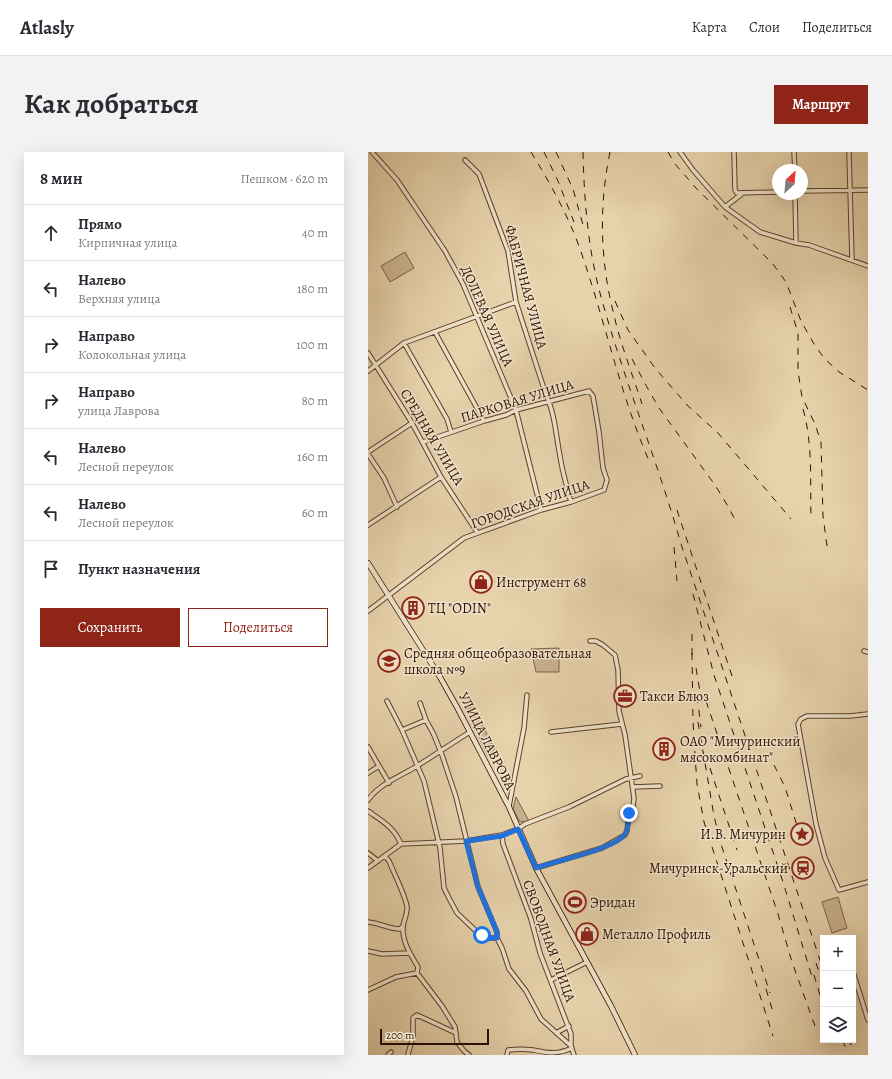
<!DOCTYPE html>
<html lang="ru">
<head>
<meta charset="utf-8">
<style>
	body { margin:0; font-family:Alegreya,serif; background:#f2f2f3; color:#2b2b33 }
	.controls { position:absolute; right:12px; bottom:12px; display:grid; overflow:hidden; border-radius:0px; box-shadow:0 4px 16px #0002 }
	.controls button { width:36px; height:36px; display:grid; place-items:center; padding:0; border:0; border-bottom:1px solid #e1e1e2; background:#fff; color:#2b2b33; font:20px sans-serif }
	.compass { position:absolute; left:404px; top:12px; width:36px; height:36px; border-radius:50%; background:#fff; box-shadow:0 4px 16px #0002; rotate:26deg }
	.scale { position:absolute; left:12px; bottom:10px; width:109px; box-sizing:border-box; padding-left:4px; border:2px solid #2e1102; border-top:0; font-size:11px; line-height:14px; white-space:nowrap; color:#2e1102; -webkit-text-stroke:3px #efe2c9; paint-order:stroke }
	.stop { position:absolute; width:12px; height:12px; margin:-9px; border:3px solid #1a73e8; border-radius:50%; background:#fff }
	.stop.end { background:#1a73e8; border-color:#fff; box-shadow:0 1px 4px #0008 }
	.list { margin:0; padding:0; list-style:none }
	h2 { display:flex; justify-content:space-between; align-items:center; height:52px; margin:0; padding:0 16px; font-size:17px }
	h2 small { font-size:13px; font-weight:400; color:#7c7c81 }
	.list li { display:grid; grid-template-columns:26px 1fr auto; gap:12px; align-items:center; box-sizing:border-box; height:56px; padding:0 16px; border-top:1px solid #e1e1e2 }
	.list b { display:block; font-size:15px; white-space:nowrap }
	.list p { margin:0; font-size:13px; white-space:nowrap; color:#7c7c81 }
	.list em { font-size:13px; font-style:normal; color:#7c7c81 }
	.actions { display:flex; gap:8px; padding:12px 16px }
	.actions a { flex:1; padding:9px 0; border:1px solid #8f2418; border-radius:0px; text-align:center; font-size:14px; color:#8f2418 }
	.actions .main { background:#8f2418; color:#fff }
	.icon { flex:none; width:22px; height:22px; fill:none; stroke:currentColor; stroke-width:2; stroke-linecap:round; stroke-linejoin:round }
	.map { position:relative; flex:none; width:500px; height:903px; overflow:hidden; border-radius:0px }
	header { display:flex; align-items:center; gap:24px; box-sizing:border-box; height:56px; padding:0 20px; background:#fff; border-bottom:1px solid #e1e1e2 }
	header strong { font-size:19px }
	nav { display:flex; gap:22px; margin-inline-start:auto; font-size:14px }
	.intro { display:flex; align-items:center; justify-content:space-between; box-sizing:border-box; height:96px; padding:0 24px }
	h1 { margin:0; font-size:28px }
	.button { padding:10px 18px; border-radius:0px; background:#8f2418; color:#fff; font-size:14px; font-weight:700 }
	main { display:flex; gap:24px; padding:0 24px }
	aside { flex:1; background:#fff; border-radius:0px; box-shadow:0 4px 16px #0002 }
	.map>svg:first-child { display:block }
	.green { fill:#c8b18f; stroke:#7b6148 }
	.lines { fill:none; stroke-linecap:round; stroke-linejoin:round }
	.minor-casing { stroke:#5c412c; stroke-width:5.5 }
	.secondary-casing { stroke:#2e1102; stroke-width:6 }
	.minor { stroke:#efe2c9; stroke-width:3.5 }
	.secondary { stroke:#efe2c9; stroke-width:4.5 }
	.rail { stroke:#2e1102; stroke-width:1; stroke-dasharray:7 7; stroke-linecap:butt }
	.route { stroke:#1a73e8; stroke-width:5 }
	.labels { text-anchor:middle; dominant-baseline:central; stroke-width:3; stroke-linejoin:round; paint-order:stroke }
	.street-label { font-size:14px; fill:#2e1102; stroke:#efe2c9 }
	.poi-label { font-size:14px; fill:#2e1102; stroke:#efe2c9; text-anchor:start }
</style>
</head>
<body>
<header>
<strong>Atlasly</strong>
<nav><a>Карта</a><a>Слои</a><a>Поделиться</a></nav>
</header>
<div class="intro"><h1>Как добраться</h1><a class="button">Маршрут</a></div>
<main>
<aside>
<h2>8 мин<small>Пешком · 620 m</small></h2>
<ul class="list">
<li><svg class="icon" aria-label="ahead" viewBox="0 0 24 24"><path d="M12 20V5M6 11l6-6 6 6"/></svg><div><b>Прямо</b><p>Кирпичная улица</p></div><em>40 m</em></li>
<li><svg class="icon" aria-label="left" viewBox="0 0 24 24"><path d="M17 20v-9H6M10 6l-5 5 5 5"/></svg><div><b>Налево</b><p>Верхняя улица</p></div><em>180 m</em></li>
<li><svg class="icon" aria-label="right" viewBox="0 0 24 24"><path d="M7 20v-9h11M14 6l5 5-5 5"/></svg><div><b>Направо</b><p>Колокольная улица</p></div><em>100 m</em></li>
<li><svg class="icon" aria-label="right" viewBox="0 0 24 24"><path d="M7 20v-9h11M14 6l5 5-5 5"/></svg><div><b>Направо</b><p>улица Лаврова</p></div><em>80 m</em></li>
<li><svg class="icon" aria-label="left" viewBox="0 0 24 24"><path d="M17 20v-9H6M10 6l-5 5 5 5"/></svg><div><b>Налево</b><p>Лесной переулок</p></div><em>160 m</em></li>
<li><svg class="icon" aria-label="left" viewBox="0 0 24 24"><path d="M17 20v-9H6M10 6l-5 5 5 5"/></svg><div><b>Налево</b><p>Лесной переулок</p></div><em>60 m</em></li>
<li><svg class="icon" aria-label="arrive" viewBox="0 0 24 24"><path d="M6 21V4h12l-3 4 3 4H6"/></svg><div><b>Пункт назначения</b></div></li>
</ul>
<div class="actions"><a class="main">Сохранить</a><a>Поделиться</a></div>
</aside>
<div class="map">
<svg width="500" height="903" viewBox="0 0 500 903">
	<rect width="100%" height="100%" fill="#e7d2ac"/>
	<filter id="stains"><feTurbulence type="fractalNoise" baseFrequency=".005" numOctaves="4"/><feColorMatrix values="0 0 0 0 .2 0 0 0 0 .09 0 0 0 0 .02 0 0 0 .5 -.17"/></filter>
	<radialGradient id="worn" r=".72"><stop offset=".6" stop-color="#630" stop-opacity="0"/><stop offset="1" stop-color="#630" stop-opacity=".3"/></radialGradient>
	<path class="green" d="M37 100 46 116 22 130 13 114Z
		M191 496V520H168L163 497Z
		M105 554 128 600 120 604 101 565 103 564 99 557Z
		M148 645 161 669 152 670 145 657Z
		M470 745 479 776 464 781 454 750Z"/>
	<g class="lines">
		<g class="minor-casing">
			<path id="minor" d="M4 0 29 28 77 99 95 132 148 258 173 358
				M312 0 325 18 357 55 392 80 428 91 441 93 500 114
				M366 0 367 38 369 41 410 40
				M426 0 427 18
				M481 0 484 108
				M97 8 111 22 140 99 148 150 178 243C187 262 188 284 192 304 194 319 199 335 203 350
				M434 39 500 38
				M427 42 428 91
				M357 55 375 41
				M67 180 116 269
				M36 191 79 267 83 280
				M0 201 44 271 73 325 109 380
				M0 219 36 191 148 150
				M0 300 44 271
				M0 302 16 326 29 355
				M0 373 73 325
				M0 459 96 386 173 358 203 350 236 338 239 328 235 316 231 280 225 244 221 239 148 258 138 263 116 269 55 290
				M496 499 500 500
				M19 549 34 578 56 629 72 696 76 736 82 748 89 761 109 780 121 786H129
				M52 551 58 568 66 583 74 603 88 645 110 735 129 780V786L134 796 141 817 158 839 173 867 203 894
				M500 562 482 564H439L433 567 430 572 448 672 457 706 471 738 500 730
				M34 578 58 568
				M183 580 254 572
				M0 595 21 631
				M0 621 11 614
				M265 635 292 634
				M0 648C11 632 33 624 49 614 67 603 84 591 102 580
				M141 654 156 576 159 543
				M0 659C14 669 26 675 33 692
				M134 683 135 692 163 767 172 801 203 882V894L206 903
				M0 701 10 709
				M17 704 21 709C25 719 38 745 39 755 40 762 35 769 35 775 34 790 43 803 50 815L49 821
				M0 716 33 692 98 689 134 683 150 677 157 672 201 655 258 627 272 624
				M168 716 234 696 257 683 259 679 261 661 265 656 266 646 257 583 251 559 250 518 247 503 235 493 228 489H222
				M0 770C12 771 21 777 32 777L35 774
				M0 799 14 802 42 801
				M485 820 500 868
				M49 821 74 854 87 875 89 890 96 899 101 903
				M183 828 219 810
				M0 838 28 825 49 821
				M188 881 201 874
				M40 902 45 885V866L49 863 88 881
				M20 903 23 900
				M139 903 140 898C148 897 156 897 165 898 180 901 189 903 204 896"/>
		</g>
		<g class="secondary-casing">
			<path id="secondary" d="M0 411 72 525 90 557 141 655 168 716 243 854 267 903"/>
		</g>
		<use href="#minor" class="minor"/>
		<use href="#secondary" class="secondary"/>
		<path class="rail" d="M163 0C182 31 200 63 212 97 237 168 252 243 282 311
			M176 0 190 29 206 70
			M188 0 205 37 215 73
			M215 0C216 47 220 96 232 141 255 226 289 307 313 392L455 817
			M242 0C231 53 232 107 245 159 252 191 264 221 274 252
			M300 0 307 12 327 35 405 112 418 130 433 169 446 192 456 206 471 220 500 238
			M247 149 260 178 287 216 319 253 350 281 423 367
			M422 155 430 181V219L434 245 447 272 453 290 455 364 459 394
			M264 207 280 237 291 256 347 333 358 351 369 371
			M435 257C445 292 442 330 443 366
			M309 358 364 524
			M306 395 309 429
			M325 442 346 523 415 730 445 828
			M324 482V506
			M324 501 325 569 327 603 329 632 336 670 405 884
			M328 516 332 540 337 555
			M329 544 333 575
			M338 549 410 762 424 810 447 874
			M330 570 346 664 352 689 402 841
			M406 613 417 635 431 680
			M342 616 369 698
			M448 811 455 832
			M446 823 455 853
			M398 837 405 860
			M475 888 477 895
			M482 888 483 893"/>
	</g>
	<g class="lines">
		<path class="route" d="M114 783 121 786H129V780L110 735 98 689 134 684 150 677 168 716C187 709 247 697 257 682 261 677 260 667 261 661"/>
	</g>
	<defs>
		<g id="shop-ring" transform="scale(1.15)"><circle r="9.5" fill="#efe2c9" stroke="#8f2418" stroke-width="1.5"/><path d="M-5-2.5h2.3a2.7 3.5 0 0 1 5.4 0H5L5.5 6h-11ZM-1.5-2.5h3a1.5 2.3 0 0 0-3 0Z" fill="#8f2418"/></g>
		<g id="building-ring" transform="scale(1.15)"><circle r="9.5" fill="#efe2c9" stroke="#8f2418" stroke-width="1.5"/><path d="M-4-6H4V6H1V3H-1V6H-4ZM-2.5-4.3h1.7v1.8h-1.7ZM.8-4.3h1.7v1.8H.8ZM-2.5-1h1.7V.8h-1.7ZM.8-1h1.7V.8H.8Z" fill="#8f2418"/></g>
		<g id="school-ring" transform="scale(1.15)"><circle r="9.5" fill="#efe2c9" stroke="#8f2418" stroke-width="1.5"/><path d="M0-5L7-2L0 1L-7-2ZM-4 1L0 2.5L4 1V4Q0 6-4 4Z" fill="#8f2418"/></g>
		<g id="office-ring" transform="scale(1.15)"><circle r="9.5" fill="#efe2c9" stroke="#8f2418" stroke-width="1.5"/><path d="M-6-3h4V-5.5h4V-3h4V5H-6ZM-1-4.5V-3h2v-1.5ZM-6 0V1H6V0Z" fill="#8f2418"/></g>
		<g id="sight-ring" transform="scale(1.15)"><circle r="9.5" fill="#efe2c9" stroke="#8f2418" stroke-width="1.5"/><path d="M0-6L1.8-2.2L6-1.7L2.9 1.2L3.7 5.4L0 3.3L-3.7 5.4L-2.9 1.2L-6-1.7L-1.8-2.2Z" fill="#8f2418"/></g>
		<g id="station-ring" transform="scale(1.15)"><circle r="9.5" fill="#efe2c9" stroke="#8f2418" stroke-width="1.5"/><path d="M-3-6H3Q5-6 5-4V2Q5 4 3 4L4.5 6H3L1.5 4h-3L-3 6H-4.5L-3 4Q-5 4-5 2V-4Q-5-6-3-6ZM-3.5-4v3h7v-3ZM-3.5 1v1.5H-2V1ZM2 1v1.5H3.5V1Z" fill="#8f2418"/></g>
		<g id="stadium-ring" transform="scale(1.15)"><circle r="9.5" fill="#efe2c9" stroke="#8f2418" stroke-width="1.5"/><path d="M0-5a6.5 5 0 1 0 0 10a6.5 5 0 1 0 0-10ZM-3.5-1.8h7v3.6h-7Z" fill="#8f2418"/></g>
	</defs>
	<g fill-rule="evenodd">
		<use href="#shop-ring" x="113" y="430"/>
		<use href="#building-ring" x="45" y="456"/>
		<use href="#school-ring" x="21" y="509"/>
		<use href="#office-ring" x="257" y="544"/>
		<use href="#building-ring" x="296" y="597"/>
		<use href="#sight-ring" x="434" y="682"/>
		<use href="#station-ring" x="435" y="716"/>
		<use href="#stadium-ring" x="207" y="750"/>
		<use href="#shop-ring" x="219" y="782"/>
	</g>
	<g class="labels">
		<g class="street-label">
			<text transform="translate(158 135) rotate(75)">ФАБРИЧНАЯ УЛИЦА</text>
			<text transform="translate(119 164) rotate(66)">ДОЛЕВАЯ УЛИЦА</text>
			<text transform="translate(149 249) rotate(-17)">ПАРКОВАЯ УЛИЦА</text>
			<text transform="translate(64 285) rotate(59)">СРЕДНЯЯ УЛИЦА</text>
			<text transform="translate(162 352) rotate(-19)">ГОРОДСКАЯ УЛИЦА</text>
			<text transform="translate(119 589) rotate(63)">УЛИЦА ЛАВРОВА</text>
			<text transform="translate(181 789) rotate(70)">СВОБОДНАЯ УЛИЦА</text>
		</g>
		<g class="poi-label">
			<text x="128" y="430">Инструмент 68</text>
			<text x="60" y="456">ТЦ "ODIN"</text>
			<text x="36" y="501">Средняя общеобразовательная<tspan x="36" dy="16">школа №9</tspan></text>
			<text x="272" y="544">Такси Блюз</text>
			<text x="312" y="589">ОАО "Мичуринский<tspan x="312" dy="16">мясокомбинат"</tspan></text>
			<text x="418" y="682" text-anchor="end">И.В. Мичурин</text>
			<text x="420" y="716" text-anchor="end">Мичуринск-Уральский</text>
			<text x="222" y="750">Эридан</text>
			<text x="234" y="782">Металло Профиль</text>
		</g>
	</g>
	<rect width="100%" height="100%" filter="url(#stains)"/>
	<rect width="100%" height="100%" fill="url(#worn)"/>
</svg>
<div class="controls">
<button>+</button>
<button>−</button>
<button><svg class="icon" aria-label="layers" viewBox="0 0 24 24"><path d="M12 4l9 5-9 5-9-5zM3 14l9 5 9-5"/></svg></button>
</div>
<svg class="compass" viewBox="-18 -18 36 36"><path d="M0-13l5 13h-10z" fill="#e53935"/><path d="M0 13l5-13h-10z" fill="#7c7c81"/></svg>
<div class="scale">200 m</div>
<div class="stop" style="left:114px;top:783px"></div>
<div class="stop end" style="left:261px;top:661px"></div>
</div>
</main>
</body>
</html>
